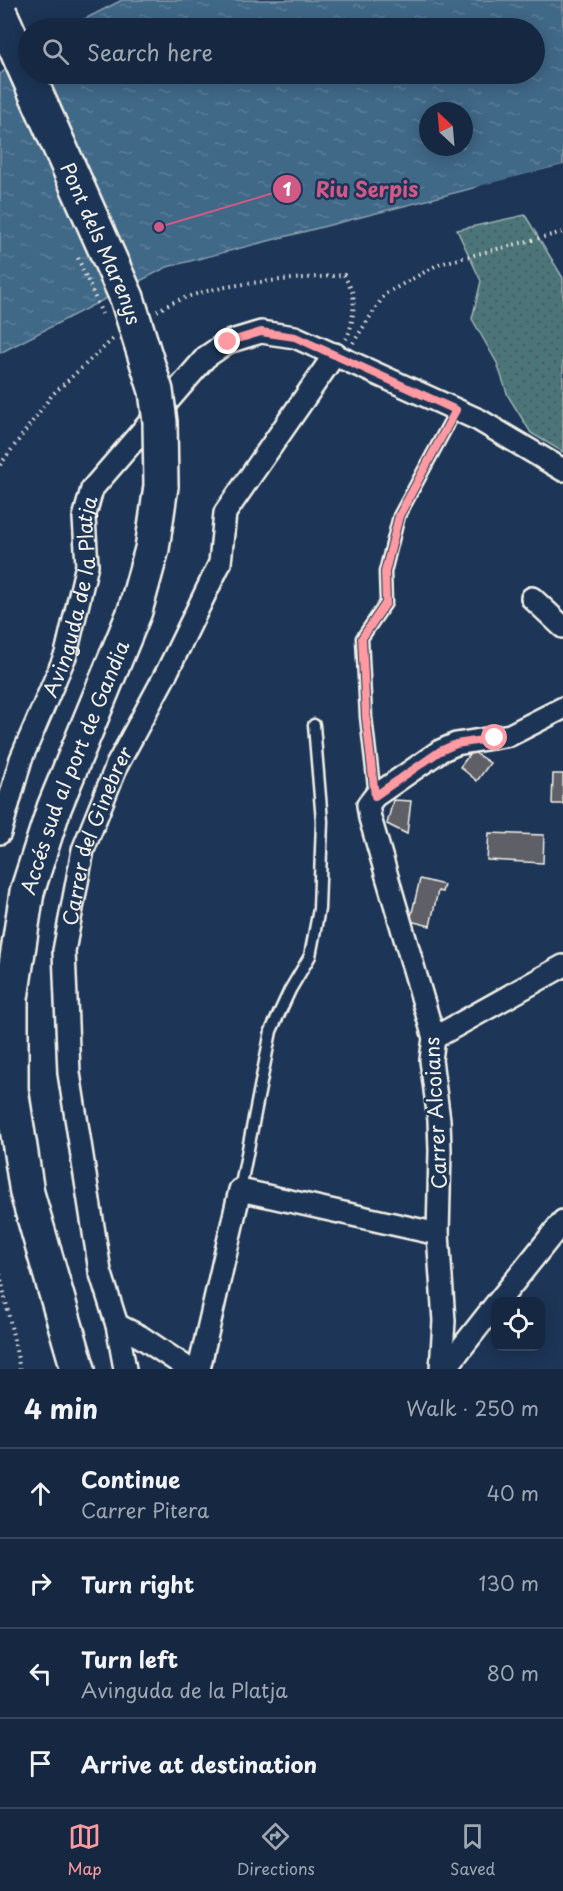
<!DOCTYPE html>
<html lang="en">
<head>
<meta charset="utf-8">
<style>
	body { margin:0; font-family:"Playpen Sans",sans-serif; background:#23344c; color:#f1f3f6 }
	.controls { position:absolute; right:18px; bottom:18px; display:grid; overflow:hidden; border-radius:12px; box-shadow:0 3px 15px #0003 }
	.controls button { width:54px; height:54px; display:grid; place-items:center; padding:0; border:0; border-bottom:2px solid #35445a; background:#162841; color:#f1f3f6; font:30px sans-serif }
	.compass { position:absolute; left:419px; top:102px; width:54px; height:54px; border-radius:50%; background:#162841; box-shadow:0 3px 15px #0003; rotate:334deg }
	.stop { position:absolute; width:18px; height:18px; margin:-14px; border:4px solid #ff9aa2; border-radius:50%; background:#fff }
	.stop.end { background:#ff9aa2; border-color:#fff; box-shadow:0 2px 6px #0008 }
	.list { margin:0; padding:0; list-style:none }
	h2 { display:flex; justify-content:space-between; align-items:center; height:78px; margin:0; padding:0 24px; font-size:26px }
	h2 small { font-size:20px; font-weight:400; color:#9ea6b1 }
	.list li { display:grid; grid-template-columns:39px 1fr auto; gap:18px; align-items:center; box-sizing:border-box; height:90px; padding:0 24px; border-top:2px solid #35445a }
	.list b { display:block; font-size:22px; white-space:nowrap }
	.list p { margin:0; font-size:20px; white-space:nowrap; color:#9ea6b1 }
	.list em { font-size:20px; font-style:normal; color:#9ea6b1 }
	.icon { flex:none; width:33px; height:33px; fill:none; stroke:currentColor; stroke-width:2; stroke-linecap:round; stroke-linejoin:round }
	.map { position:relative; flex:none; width:563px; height:1369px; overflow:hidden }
	.search { position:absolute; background:#162841; box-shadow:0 3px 15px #0003; left:18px; right:18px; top:18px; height:66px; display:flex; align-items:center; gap:15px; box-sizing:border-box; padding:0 21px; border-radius:33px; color:#9ea6b1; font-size:22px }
	.sheet { height:438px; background:#162841 }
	nav { display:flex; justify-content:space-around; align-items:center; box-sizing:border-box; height:84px; border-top:2px solid #35445a; background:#162841; font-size:16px; color:#9ea6b1 }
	nav a { display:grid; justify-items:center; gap:3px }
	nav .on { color:#ff9aa2 }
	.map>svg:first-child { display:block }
	.grass { fill:url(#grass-dots); stroke:#a0b2b0; stroke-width:1.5 }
	.water { fill:url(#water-ripples); stroke:#889fae; stroke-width:1.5; fill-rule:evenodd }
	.pier { fill:#1d3557 }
	.building { fill:#5e5f68; stroke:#f4f1e8; stroke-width:1.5 }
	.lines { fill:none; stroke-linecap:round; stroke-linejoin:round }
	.service-casing { stroke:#f4f1e8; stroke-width:15 }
	.minor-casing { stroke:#f4f1e8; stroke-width:26 }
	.trunk-casing { stroke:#f4f1e8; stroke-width:38 }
	.path { stroke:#f4f1e8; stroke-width:4; stroke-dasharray:1.5 4.5; stroke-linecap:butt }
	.service { stroke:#1d3557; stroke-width:10 }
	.minor { stroke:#1d3557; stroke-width:21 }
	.trunk { stroke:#1d3557; stroke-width:33 }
	.trunk-bridge-casing { stroke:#f4f1e8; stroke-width:38; stroke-linecap:butt }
	.path-bridge { stroke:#f4f1e8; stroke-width:4; stroke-dasharray:1.5 4.5; stroke-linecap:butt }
	.trunk-bridge { stroke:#1d3557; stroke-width:33 }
	.route { stroke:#ff9aa2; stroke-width:8 }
	.labels { text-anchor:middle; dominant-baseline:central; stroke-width:5; stroke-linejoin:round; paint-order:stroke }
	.street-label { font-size:20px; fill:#f4f1e8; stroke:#1d3557 }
	.leader { fill:none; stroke:#d15985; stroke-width:2 }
	.callout-dot { fill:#d15985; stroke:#1d3557; stroke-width:2 }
	.mark-label { font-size:18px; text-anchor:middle; font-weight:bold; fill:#fff }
	.callout-label { font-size:21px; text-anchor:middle; font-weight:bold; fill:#d15985; stroke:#1d3557; stroke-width:5; stroke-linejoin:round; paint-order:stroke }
</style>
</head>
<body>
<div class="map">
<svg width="563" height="1369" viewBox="0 0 563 1369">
	<defs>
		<pattern id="grass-dots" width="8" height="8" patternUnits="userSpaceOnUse" patternTransform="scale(1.5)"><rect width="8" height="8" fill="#4b7479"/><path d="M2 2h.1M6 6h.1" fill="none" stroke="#4a5c5d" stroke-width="1.8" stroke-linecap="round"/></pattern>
		<pattern id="water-ripples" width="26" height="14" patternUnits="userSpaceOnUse" patternTransform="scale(1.5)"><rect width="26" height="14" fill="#406887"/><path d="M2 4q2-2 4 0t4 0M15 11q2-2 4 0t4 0" fill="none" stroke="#5c7e98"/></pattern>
	</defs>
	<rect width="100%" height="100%" fill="#1d3557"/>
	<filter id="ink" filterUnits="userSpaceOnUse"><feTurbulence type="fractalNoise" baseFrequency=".0167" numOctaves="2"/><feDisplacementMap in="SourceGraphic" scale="12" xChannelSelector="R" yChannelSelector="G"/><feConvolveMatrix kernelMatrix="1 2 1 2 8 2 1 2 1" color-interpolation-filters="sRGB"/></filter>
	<g filter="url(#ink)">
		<path class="grass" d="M525 215 563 278V452L531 433 508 396 497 363 472 319 481 281 457 230Z"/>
		<path class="water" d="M122 0H563V165L167 267 0 353V74L28 52V74H534V28H67ZM428 111H464V147H428Z"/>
		<path class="pier" d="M563 165V168L466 192 482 185Z"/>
		<path class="building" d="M472 751 490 763 477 781 460 767Z
			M553 774H563V804H552Z
			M393 800 411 801 407 834 387 824Z
			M489 833 544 835 543 863 487 860Z
			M420 879 444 885 442 892 438 891 430 926 410 921Z"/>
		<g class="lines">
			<g class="service-casing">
				<path id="service" d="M375 796 366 717 362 638 386 603 385 572 399 516 456 410
					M240 1190 271 1031 290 990 310 956 319 909 322 821 314 725"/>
			</g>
			<g class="minor-casing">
				<g id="minor">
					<path d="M532 598 563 627"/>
					<path id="s1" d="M0 833 21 759 66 654 87 565 84 518 92 489 206 357 228 342 261 332 295 337 479 420 563 470"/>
					<path d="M434 1038 563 966"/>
					<path d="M498 1302 563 1221"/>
					<path d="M117 1325 141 1337 189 1369"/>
					<path id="s2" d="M125 1369 117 1325 100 1271 69 1073 64 951 83 850 117 765 167 672 220 563 225 513 335 354"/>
					<path d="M199 1369 240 1190 438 1234"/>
					<path d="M441 1369 444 1321 438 1234 440 1151 439 1120 431 1060 434 1038 370 818 368 805 375 796 440 751 456 744 510 735 563 708"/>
					<path d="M445 1369 496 1304"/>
				</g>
			</g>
			<g class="trunk-casing">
				<g id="trunk">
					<path id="s3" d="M78 1369 27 1193 11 1089V998L27 892 54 808 135 611 152 549 161 486"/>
				</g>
			</g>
			<path class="path" d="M157 311C204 281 289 280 344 275 347 281 351 288 353 294 355 304 352 331 346 339
				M353 343 385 294 439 264 563 232
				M0 465 52 395 113 339
				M0 1274 20 1369"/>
			<use href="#service" class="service"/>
			<use href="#minor" class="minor"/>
			<use href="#trunk" class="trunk"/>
			<g class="trunk-bridge-casing">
				<g id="trunk-bridge">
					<path id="s4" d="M0 13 127 298 156 391 160 422 161 486"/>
				</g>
			</g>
			<path class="path-bridge" d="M78 258 102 314"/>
			<use href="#trunk-bridge" class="trunk-bridge"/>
		</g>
	</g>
	<g class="lines" filter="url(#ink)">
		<path class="route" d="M228 342 261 332 295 337 456 410 399 516 385 572 386 603 362 638 366 717 375 796 440 751 456 744 495 738"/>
	</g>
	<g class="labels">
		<g class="street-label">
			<text stroke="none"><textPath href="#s4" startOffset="252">Pont dels Marenys</textPath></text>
			<text stroke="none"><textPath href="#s1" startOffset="249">Avinguda de la Platja</textPath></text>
			<text stroke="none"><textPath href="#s3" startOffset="620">Accés sud al port de Gandia</textPath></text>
			<text stroke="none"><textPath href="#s2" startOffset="544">Carrer del Ginebrer</textPath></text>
			<text transform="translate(435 1113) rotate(-93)">Carrer Alcoians</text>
		</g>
	</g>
	<path class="leader" d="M159 227L287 189"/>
	<g class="callout-dot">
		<circle cx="159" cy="227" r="6"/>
		<circle cx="287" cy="189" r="15"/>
	</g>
	<g class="mark-label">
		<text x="287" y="196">1</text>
	</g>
	<g class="callout-label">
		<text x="367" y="197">Riu Serpis</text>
	</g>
</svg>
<div class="controls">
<button><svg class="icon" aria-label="locate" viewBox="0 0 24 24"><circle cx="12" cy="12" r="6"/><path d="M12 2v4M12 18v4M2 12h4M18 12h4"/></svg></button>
</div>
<svg class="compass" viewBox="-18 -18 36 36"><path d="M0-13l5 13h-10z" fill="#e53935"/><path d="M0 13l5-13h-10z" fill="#9ea6b1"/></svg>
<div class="stop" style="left:495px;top:738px"></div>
<div class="stop end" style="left:228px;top:342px"></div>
<div class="search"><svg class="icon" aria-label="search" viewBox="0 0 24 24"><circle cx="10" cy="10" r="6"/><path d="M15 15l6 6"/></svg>Search here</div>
</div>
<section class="sheet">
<h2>4 min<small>Walk · 250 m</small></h2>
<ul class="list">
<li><svg class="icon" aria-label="ahead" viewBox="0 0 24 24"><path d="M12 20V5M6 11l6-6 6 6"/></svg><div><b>Continue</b><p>Carrer Pitera</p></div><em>40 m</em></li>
<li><svg class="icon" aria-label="right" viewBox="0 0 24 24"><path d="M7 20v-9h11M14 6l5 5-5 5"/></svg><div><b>Turn right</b></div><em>130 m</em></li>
<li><svg class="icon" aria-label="left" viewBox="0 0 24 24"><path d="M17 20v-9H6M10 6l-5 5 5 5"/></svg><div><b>Turn left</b><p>Avinguda de la Platja</p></div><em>80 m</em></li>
<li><svg class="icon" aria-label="arrive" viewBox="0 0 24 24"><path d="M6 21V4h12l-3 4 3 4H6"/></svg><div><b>Arrive at destination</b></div></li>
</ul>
</section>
<nav>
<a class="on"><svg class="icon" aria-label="map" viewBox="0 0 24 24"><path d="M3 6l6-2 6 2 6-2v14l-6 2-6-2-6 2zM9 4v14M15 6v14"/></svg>Map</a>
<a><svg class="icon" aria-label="directions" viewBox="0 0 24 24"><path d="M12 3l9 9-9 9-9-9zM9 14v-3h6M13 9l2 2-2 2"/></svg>Directions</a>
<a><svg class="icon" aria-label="saved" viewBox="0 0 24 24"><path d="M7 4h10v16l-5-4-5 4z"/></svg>Saved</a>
</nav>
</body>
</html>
